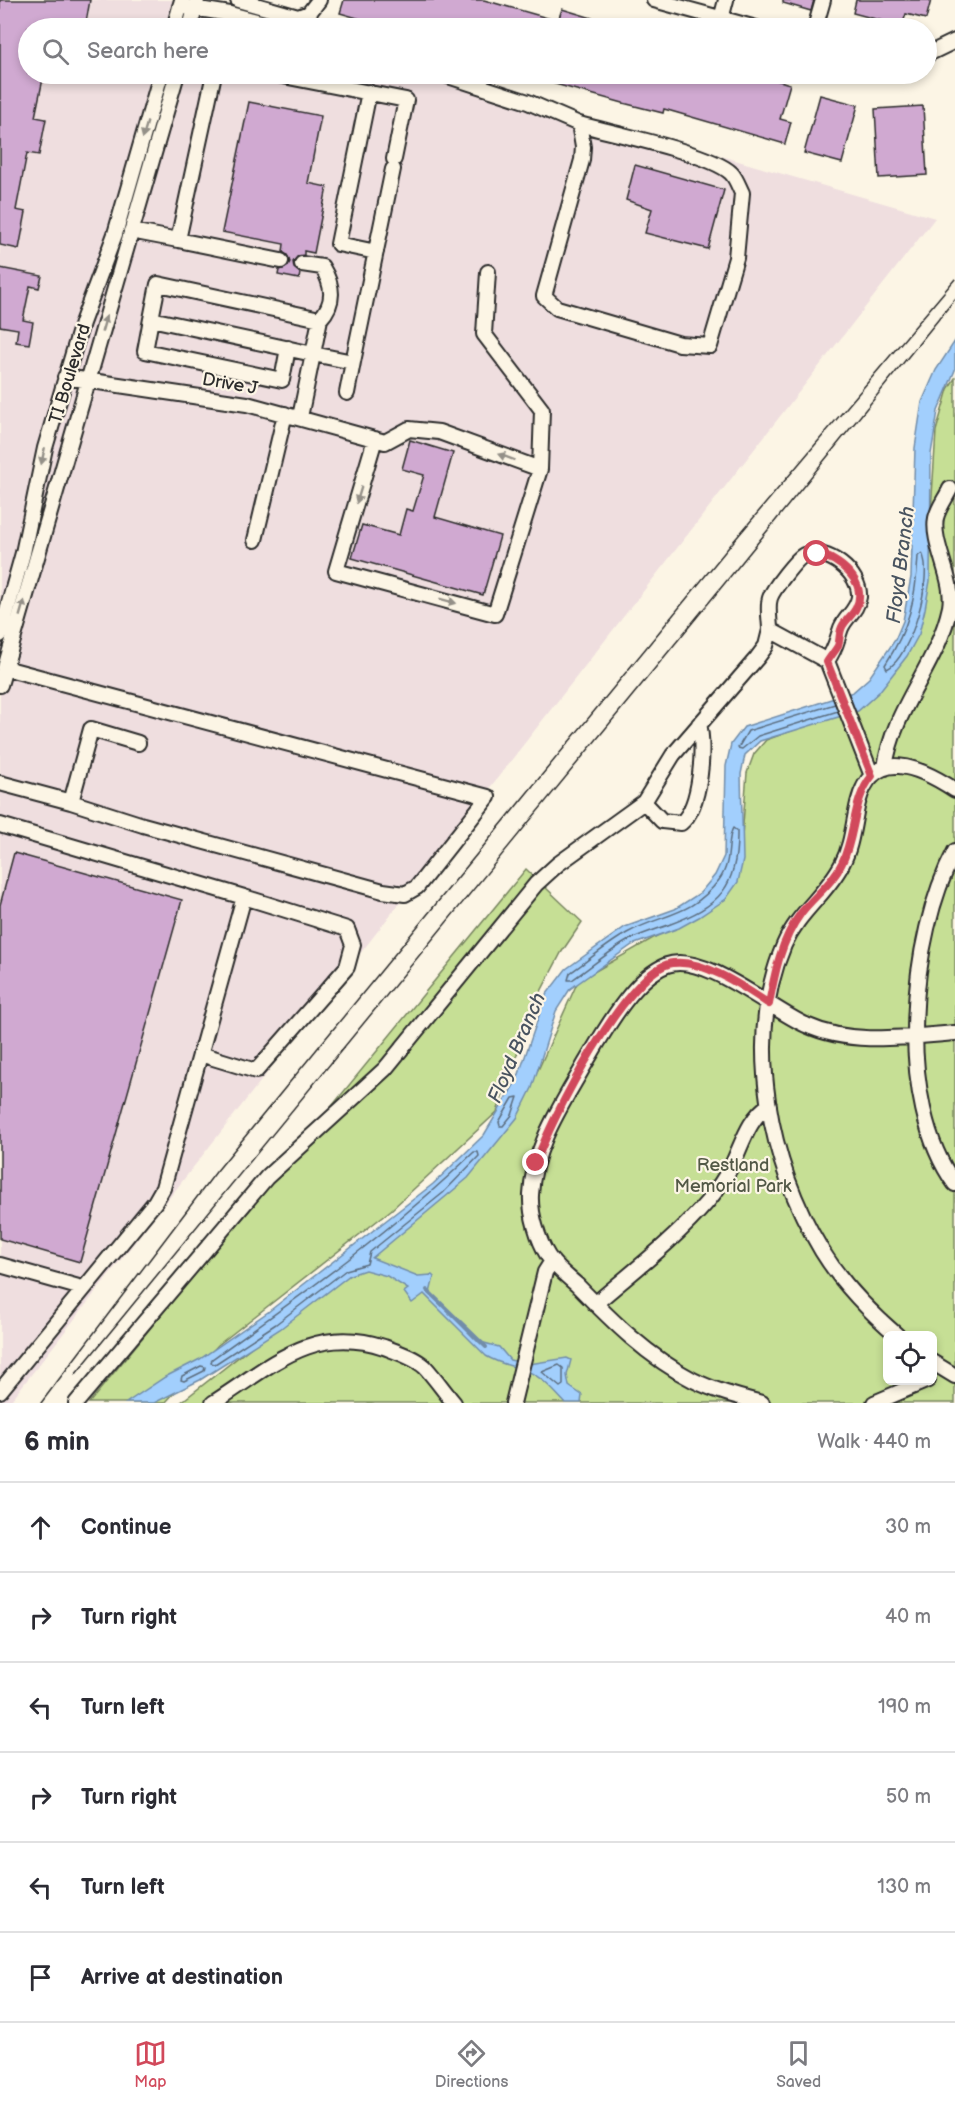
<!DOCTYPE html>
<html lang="en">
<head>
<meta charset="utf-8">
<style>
	body { margin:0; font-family:"Balsamiq Sans",sans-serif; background:#f2f2f3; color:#2b2b33 }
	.controls { position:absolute; right:18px; bottom:18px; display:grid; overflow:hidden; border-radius:9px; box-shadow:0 3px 9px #0003 }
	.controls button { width:54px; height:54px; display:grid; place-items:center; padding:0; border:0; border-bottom:2px solid #e1e1e2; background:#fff; color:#2b2b33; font:30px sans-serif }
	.stop { position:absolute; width:18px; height:18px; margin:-14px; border:4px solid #d1495b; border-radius:50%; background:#fff }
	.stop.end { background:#d1495b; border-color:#fff; box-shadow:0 2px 6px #0008 }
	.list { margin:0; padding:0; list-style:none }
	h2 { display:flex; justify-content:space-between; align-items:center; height:78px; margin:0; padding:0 24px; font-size:26px }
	h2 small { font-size:20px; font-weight:400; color:#7c7c81 }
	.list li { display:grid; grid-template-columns:39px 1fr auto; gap:18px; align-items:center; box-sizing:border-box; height:90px; padding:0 24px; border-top:2px solid #e1e1e2 }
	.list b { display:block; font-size:22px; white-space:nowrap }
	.list em { font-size:20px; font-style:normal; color:#7c7c81 }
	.icon { flex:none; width:33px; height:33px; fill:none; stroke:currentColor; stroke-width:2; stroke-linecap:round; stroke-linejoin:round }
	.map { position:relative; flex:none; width:955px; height:1403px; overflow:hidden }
	.search { position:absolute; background:#fff; box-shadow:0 3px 9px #0003; left:18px; right:18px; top:18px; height:66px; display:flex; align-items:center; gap:15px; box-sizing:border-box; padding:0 21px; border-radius:33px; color:#7c7c81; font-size:22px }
	.sheet { height:618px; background:#fff }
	nav { display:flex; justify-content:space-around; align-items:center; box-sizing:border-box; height:84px; border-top:2px solid #e1e1e2; background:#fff; font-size:16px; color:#7c7c81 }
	nav a { display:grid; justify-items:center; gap:3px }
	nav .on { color:#d1495b }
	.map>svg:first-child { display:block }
	.built { fill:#efdedf }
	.green { fill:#c6df95; stroke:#788560; stroke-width:1.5; fill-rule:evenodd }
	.water { fill:#a2cffd; stroke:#728da9; stroke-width:1.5 }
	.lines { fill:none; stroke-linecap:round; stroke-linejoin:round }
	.shore { stroke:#5b6d7f; stroke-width:1.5 }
	.stream { stroke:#728da9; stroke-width:4 }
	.building { fill:#d0a9d1; stroke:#2b2b2b; stroke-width:1.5 }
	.minor-casing { stroke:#2b2b2b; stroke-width:18 }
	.minor { stroke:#fcf5e5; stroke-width:14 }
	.tram { stroke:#2b2b2b; stroke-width:1.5 }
	.oneway { fill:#949088 }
	.route { stroke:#d1495b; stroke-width:8 }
	.labels { text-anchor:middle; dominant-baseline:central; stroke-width:4.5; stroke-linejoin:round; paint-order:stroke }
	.street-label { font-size:18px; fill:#2b2b2b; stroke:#fcf5e5 }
	.park-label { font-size:18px; fill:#525846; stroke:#fcf5e5 }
	.water-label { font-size:20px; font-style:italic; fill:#495460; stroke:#fcf5e5 }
</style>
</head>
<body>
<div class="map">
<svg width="955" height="1403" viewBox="0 0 955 1403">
	<rect width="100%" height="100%" fill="#fcf5e5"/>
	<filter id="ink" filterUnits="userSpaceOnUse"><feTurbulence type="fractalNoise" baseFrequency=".0167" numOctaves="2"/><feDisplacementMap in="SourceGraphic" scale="12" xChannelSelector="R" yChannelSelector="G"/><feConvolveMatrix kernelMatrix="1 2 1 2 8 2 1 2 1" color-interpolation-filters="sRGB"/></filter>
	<g filter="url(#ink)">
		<path class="built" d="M0 0H184L283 28H28V74H437L935 218 9 1403H0Z"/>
		<path class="green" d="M955 378V1403H180L455 1187 500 1135 539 1068 578 981 713 904 739 875 747 773 754 754 766 740 864 705 926 594 936 431 948 389ZM888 1336H932V1380H888Z
			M526 869 582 922 561 953 535 1003 497 1112 391 1210 218 1345 165 1403H89Z"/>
		<path class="water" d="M955 341V370L938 411 931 454 930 581 925 609 919 634 907 656 879 692 858 711 760 741 745 755 741 774 743 860 738 882 726 899 699 917 679 928 632 945 570 989 556 1011 532 1088 517 1118 468 1178 372 1258 418 1276 432 1275 434 1277 430 1293 477 1341 499 1347 510 1360 529 1364 567 1358 571 1360 567 1375 569 1386 582 1395 581 1403H565C554 1391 542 1377 527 1371 513 1366 499 1364 486 1356L424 1294 412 1303 404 1292 408 1289 387 1276 365 1270 350 1275 280 1329 200 1380 154 1403H126L165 1377 200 1359 268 1312 433 1184 484 1135 517 1080 546 995 566 969 625 927 675 909 700 893 715 875 724 856 726 766 731 744 744 727 853 692 869 678 895 640 903 621 911 577 915 448 922 402 936 370Z"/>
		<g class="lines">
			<path class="shore" d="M922 553C934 576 911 657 887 669L885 665C909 628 916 599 918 556Z
				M835 704 748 731 738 748 742 749 758 736 838 711
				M733 828 737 831C738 887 720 906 668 925 655 930 641 934 629 940 609 951 591 967 572 980H568L570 973C589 960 607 944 627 933 663 913 691 917 719 880 733 861 726 839 733 828Z
				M518 1097 512 1115 503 1126H500L499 1122 513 1098Z
				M474 1152H478L479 1156 443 1193 370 1252 367 1264 346 1270 276 1324 215 1364 211 1363 212 1359C302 1295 395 1229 474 1152Z
				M559 1365 563 1368V1385L560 1387 542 1372Z
				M201 1366 205 1367 204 1371 184 1381 181 1380 182 1376Z"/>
			<path class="stream" d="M427 1290 486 1347"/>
		</g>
		<path class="building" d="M0 0H90L85 28H28V74H44L35 117 46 119 39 155 27 153 16 210 26 212 19 249 0 245Z
			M344 0H484L558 21 562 9 592 18 589 28H392L340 13Z
			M783 0H814L811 11 783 3Z
			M856 0H931L926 19 906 14 902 26 853 13Z
			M530 74H754L790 84 780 119 791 122 785 144 664 109 663 113 623 103 530 77Z
			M820 95 858 105 842 163 804 153Z
			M249 102 321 116 308 183 327 187 314 253 304 251V255L298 256 293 262 294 268 300 273 299 279 278 275 279 270 287 267 290 262 287 255 283 252 284 244 222 232Z
			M923 106 927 175 879 178 875 109Z
			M635 165 724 190 708 249 645 233 652 209 626 200Z
			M0 268 42 276 39 288 30 286 23 320 33 322 29 344 16 342 18 329 0 326Z
			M410 440 453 453 435 517 500 536 483 595 352 558 362 525 399 535 406 509 413 511 424 475 402 469Z
			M14 853 182 900 80 1262 0 1239V905Z"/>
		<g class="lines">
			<g class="minor-casing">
				<path id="minor" d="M238 0 298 17 309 13 319 0
					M654 0 756 28
					M180 6 230 14 283 28
					M721 19 726 0
					M174 28 182 0
					M190 28 197 0
					M815 28 823 0
					M926 55 955 41
					M273 74 406 100 394 159
					M442 74 528 102 579 124 583 147 582 160 544 296 557 308 680 344 710 346 736 258 742 193C739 187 736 178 731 173 710 153 611 133 579 124
					M369 92 338 244 376 252
					M131 231 178 240 214 74
					M178 240 281 261
					M302 264 322 267C333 285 336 302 320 319
					M488 272 484 334 542 410 540 469
					M151 319 145 351 282 380 288 348
					M65 377 247 404 385 442 409 429 439 432 540 469 495 614 336 571 375 439
					M347 393 353 362
					M300 417 313 354 151 319 158 284 320 319 313 354 353 362 393 169
					M255 540 285 414
					M0 635 23 553 45 448 82 323 115 234 161 74
					M827 661 770 630C770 621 767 607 770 598 773 589 796 559 804 555 827 547 861 573 859 597 857 611 846 616 841 628 836 642 836 648 827 661L872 776
					M5 668 488 797 417 887 405 894 383 891 143 825 71 802
					M0 685 177 74
					M885 768C893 707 937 667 950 607 955 580 931 543 936 518 938 508 946 498 950 489
					M0 783 71 802 91 729 138 743
					M644 802 662 821 681 823C701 807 705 747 699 724
					M0 825 244 897 163 1188 155 1202 0 1391
					M955 851C909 937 895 1102 955 1184
					M200 1054 256 1071 347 967 353 945 347 929 244 897
					M0 1265 82 1288
					M595 1304C633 1271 675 1240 708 1201 717 1190 726 1176 733 1163 743 1142 749 1118 769 1105
					M898 1336C871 1313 841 1282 822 1251 770 1165 743 1041 784 945 798 912 826 895 842 864 852 845 853 824 858 803 873 745 920 767 955 790
					M932 1362 955 1376
					M76 1403 267 1177 385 1069 536 884 558 864 644 802 673 755 757 658 766 646 770 630
					M213 1403C270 1367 312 1323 384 1347 397 1352 414 1357 425 1367 435 1378 444 1391 454 1403
					M513 1403 545 1272 552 1261
					M762 1403C739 1397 715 1391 693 1380 648 1357 612 1321 577 1285 567 1276 555 1267 548 1256 538 1240 530 1214 531 1195 533 1146 563 1103 586 1062 604 1032 633 978 667 965 703 951 773 1011 806 1025 852 1046 906 1037 955 1033
					M874 1403 928 1380"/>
			</g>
			<use href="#minor" class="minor"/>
			<path class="tram" d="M75 1375 738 567 955 299
				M41 1403 216 1172 733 542 955 279"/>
		</g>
		<defs><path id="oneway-solid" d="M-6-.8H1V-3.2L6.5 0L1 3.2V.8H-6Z" transform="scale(1.5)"/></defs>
		<g class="oneway">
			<use href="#oneway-solid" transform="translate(145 130) rotate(106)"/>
			<use href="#oneway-solid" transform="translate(104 324) rotate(-74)"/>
			<use href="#oneway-solid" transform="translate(43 456) rotate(102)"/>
			<use href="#oneway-solid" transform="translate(506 457) rotate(-160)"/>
			<use href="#oneway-solid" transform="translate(359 495) rotate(107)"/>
			<use href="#oneway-solid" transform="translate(448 601) rotate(15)"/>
			<use href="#oneway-solid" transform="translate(22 608) rotate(-74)"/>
		</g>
	</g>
	<g class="lines" filter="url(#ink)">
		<path class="route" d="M536 1163C549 1122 628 968 673 963 704 959 745 988 769 1004 775 972 781 940 801 913 814 896 833 883 842 863 856 835 852 800 872 776L827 662C830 657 835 651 838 646 840 640 839 633 842 627 845 620 853 615 856 608 869 583 839 558 817 554"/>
	</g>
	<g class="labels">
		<g class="street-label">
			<text transform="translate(70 374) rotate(-73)">TI Boulevard</text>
			<text transform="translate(230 384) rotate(10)">Drive J</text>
		</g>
		<g class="park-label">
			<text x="733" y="1165">Restland<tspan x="733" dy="21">Memorial Park</tspan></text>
		</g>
		<g class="water-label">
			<text transform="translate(901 565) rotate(-83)">Floyd Branch</text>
			<text transform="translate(517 1048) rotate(-67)">Floyd Branch</text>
		</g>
	</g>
</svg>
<div class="controls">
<button><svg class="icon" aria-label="locate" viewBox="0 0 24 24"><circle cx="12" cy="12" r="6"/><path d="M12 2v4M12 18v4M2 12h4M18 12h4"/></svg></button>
</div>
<div class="stop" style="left:817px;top:554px"></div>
<div class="stop end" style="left:536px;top:1163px"></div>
<div class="search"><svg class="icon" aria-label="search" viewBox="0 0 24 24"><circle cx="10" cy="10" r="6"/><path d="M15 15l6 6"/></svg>Search here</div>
</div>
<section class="sheet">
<h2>6 min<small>Walk · 440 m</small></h2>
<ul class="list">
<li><svg class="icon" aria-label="ahead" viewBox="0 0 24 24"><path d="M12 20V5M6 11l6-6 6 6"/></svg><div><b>Continue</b></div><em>30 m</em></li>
<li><svg class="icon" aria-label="right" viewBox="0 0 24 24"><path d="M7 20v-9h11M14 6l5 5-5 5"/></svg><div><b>Turn right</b></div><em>40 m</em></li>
<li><svg class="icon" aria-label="left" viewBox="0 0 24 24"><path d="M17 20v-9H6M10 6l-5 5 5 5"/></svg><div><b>Turn left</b></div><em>190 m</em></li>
<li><svg class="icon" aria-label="right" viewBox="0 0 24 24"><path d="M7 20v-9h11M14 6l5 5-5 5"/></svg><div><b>Turn right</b></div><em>50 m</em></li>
<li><svg class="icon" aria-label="left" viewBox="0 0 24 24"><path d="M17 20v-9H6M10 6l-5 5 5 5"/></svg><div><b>Turn left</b></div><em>130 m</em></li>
<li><svg class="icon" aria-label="arrive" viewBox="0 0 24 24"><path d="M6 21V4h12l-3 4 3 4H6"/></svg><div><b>Arrive at destination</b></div></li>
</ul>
</section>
<nav>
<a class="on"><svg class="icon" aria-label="map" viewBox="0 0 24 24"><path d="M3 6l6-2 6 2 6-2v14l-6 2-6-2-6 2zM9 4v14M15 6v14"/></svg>Map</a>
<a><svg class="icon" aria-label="directions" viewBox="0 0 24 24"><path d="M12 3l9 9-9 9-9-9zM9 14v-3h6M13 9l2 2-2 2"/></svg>Directions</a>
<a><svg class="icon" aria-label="saved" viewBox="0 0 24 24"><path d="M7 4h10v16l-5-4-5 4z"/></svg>Saved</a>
</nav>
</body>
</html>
